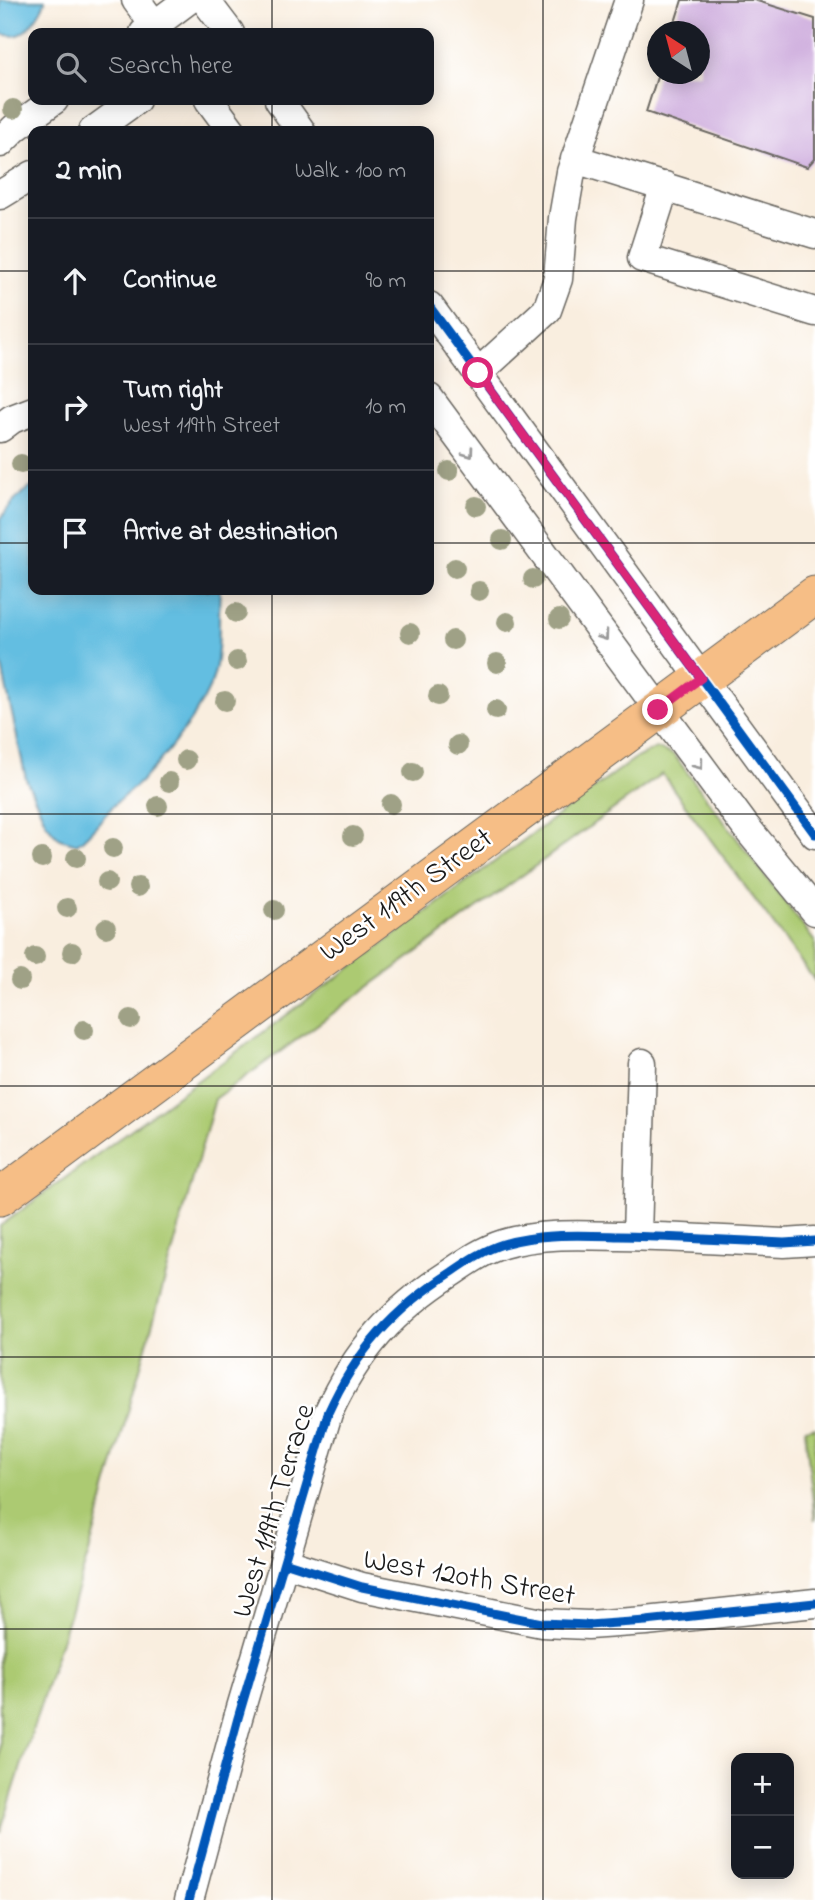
<!DOCTYPE html>
<html lang="en">
<head>
<meta charset="utf-8">
<style>
	body { margin:0; font-family:"Indie Flower",sans-serif; background:#20242c; color:#f1f3f6 }
	.controls { position:absolute; right:21px; bottom:21px; display:grid; overflow:hidden; border-radius:14px; box-shadow:0 4px 18px #0003 }
	.controls button { width:63px; height:63px; display:grid; place-items:center; padding:0; border:0; border-bottom:2px solid #363941; background:#171b24; color:#f1f3f6; font:35px sans-serif }
	.compass { position:absolute; left:647px; top:21px; width:63px; height:63px; border-radius:50%; background:#171b24; box-shadow:0 4px 18px #0003; rotate:324deg }
	.stop { position:absolute; width:21px; height:21px; margin:-16px; border:5px solid #db2777; border-radius:50%; background:#fff }
	.stop.end { background:#db2777; border-color:#fff; box-shadow:0 2px 7px #0008 }
	.list { margin:0; padding:0; list-style:none }
	h2 { display:flex; justify-content:space-between; align-items:center; height:91px; margin:0; padding:0 28px; font-size:30px }
	h2 small { font-size:23px; font-weight:400; color:#9ea1a6 }
	.list li { display:grid; grid-template-columns:46px 1fr auto; gap:21px; align-items:center; box-sizing:border-box; height:126px; padding:0 28px; border-top:2px solid #363941 }
	.list b { display:block; font-size:26px; white-space:nowrap }
	.list p { margin:0; font-size:23px; white-space:nowrap; color:#9ea1a6 }
	.list em { font-size:23px; font-style:normal; color:#9ea1a6 }
	.icon { flex:none; width:38px; height:38px; fill:none; stroke:currentColor; stroke-width:2; stroke-linecap:round; stroke-linejoin:round }
	.map { position:relative; flex:none; width:815px; height:1900px; overflow:hidden }
	.search { position:absolute; background:#171b24; box-shadow:0 4px 18px #0003; left:28px; top:28px; width:406px; height:77px; display:flex; align-items:center; gap:18px; box-sizing:border-box; padding:0 24px; border-radius:14px; color:#9ea1a6; font-size:26px }
	.panel { position:absolute; background:#171b24; box-shadow:0 4px 18px #0003; left:28px; top:126px; width:406px; height:469px; border-radius:14px }
	.map>svg:first-child { display:block }
	.green { fill:#acca72; stroke:#647347; stroke-width:2 }
	.water { fill:#63bee1; stroke:#406d7e; stroke-width:2 }
	.building { fill:#d2b3e0 }
	.lines { fill:none; stroke-linecap:round; stroke-linejoin:round }
	.minor-casing { stroke:#696660; stroke-width:31 }
	.major-casing { stroke:#696660; stroke-width:39 }
	.minor { stroke:#fff; stroke-width:28 }
	.major { stroke:#f6be86; stroke-width:37 }
	.cycleway-casing { stroke:#fff; stroke-width:13 }
	.cycleway { stroke:#0057b8; stroke-width:9 }
	.tree { fill:#9fa186 }
	.oneway { stroke:#999 }
	.route { stroke:#db2777; stroke-width:9 }
	.grid { fill:none; stroke:#1c1c1c; stroke-width:2; stroke-opacity:0.55 }
	.labels { text-anchor:middle; dominant-baseline:central; stroke-width:5; stroke-linejoin:round; paint-order:stroke }
	.street-label { font-size:30px; fill:#1c1c1c; stroke:#fff }
</style>
</head>
<body>
<div class="map">
<svg width="815" height="1900" viewBox="0 0 815 1900">
	<rect width="100%" height="100%" fill="#fff"/>
	<filter id="ink" filterUnits="userSpaceOnUse"><feTurbulence type="fractalNoise" baseFrequency=".0143" numOctaves="2"/><feDisplacementMap in="SourceGraphic" scale="14" xChannelSelector="R" yChannelSelector="G"/><feConvolveMatrix kernelMatrix="1 2 1 2 8 2 1 2 1" color-interpolation-filters="sRGB"/></filter>
	<filter id="wash" filterUnits="userSpaceOnUse"><feTurbulence type="fractalNoise" baseFrequency=".00686" numOctaves="4" result="noise"/><feDisplacementMap in="SourceGraphic" scale="28" xChannelSelector="R" yChannelSelector="G"/><feGaussianBlur stdDeviation="1.57" result="paint"/><feColorMatrix in="noise" values="0 0 0 0 0 0 0 0 0 0 0 0 0 0 0 0 0 1.4 0 .05"/><feComposite in="paint" operator="in"/></filter>
	<g filter="url(#wash)">
		<rect width="100%" height="100%" fill="#f9eedf"/>
		<path class="green" d="M656 748 674 755 815 942V981L662 774 215 1099 89 1552 0 1833V1226L634 759Z
			M815 1427V1521L805 1429Z"/>
		<path class="water" d="M0 0H45V2C41 12 29 31 18 35 13 37 5 35 0 34Z
			M33 486V590H220C218 617 221 648 214 675 205 706 168 753 146 776 136 787 124 795 114 805 101 819 92 833 77 844L60 839 53 832 46 823 26 779 0 658V520C9 505 18 495 33 486Z"/>
		<g id="blocks">
			<path class="building" d="M682 0H754L815 19V158L807 167 646 112 658 74H700V32H672Z"/>
		</g>
	</g>
	<g filter="url(#ink)">
		<use href="#blocks" fill-opacity="0" stroke="#696660" stroke-width="2"/>
		<g class="lines">
			<g class="minor-casing">
				<path id="minor" d="M136 0 160 33
					M205 0 230 33
					M144 33 188 0
					M209 100 232 131
					M279 100 301 131
					M93 131 136 100
					M0 143 15 128 54 100
					M575 159 815 234
					M665 186 642 258 815 312
					M0 195 33 175
					M429 306 815 834
					M478 373 547 310 558 279 563 218 571 172 629 0
					M429 398 745 826 815 911
					M0 428 12 419 33 411
					M637 1236 642 1063
					M284 1562 362 1587 542 1623 588 1625 646 1621 815 1603
					M189 1900 238 1718 328 1413C356 1351 394 1309 452 1272 468 1261 484 1250 503 1244 540 1233 580 1235 619 1236 674 1237 729 1240 784 1243L815 1241"/>
			</g>
			<g class="major-casing">
				<path id="major" d="M0 1197 815 595"/>
			</g>
			<use href="#minor" class="minor"/>
			<use href="#major" class="major"/>
			<g class="cycleway-casing">
				<path id="cycleway" d="M429 306 815 834
					M284 1562 362 1587 542 1623 588 1625 646 1621 815 1603
					M189 1900 238 1718 328 1413C356 1351 394 1309 452 1272 468 1261 484 1250 503 1244 540 1233 580 1235 619 1236 674 1237 729 1240 784 1243L815 1241"/>
			</g>
			<use href="#cycleway" class="cycleway"/>
		</g>
		<g class="tree">
			<circle cx="13" cy="109" r="10"/>
			<circle cx="21" cy="464" r="10"/>
			<circle cx="449" cy="471" r="10"/>
			<circle cx="476" cy="506" r="10"/>
			<circle cx="502" cy="540" r="10"/>
			<circle cx="455" cy="568" r="10"/>
			<circle cx="533" cy="579" r="10"/>
			<circle cx="479" cy="591" r="10"/>
			<circle cx="236" cy="613" r="10"/>
			<circle cx="559" cy="619" r="10"/>
			<circle cx="507" cy="622" r="10"/>
			<circle cx="410" cy="633" r="10"/>
			<circle cx="453" cy="640" r="10"/>
			<circle cx="237" cy="661" r="10"/>
			<circle cx="497" cy="663" r="10"/>
			<circle cx="438" cy="696" r="10"/>
			<circle cx="225" cy="701" r="10"/>
			<circle cx="496" cy="710" r="10"/>
			<circle cx="458" cy="745" r="10"/>
			<circle cx="186" cy="760" r="10"/>
			<circle cx="413" cy="772" r="10"/>
			<circle cx="169" cy="782" r="10"/>
			<circle cx="391" cy="804" r="10"/>
			<circle cx="158" cy="806" r="10"/>
			<circle cx="353" cy="836" r="10"/>
			<circle cx="113" cy="848" r="10"/>
			<circle cx="42" cy="858" r="10"/>
			<circle cx="76" cy="858" r="10"/>
			<circle cx="107" cy="882" r="10"/>
			<circle cx="138" cy="887" r="10"/>
			<circle cx="67" cy="908" r="10"/>
			<circle cx="274" cy="910" r="10"/>
			<circle cx="106" cy="928" r="10"/>
			<circle cx="72" cy="952" r="10"/>
			<circle cx="35" cy="957" r="10"/>
			<circle cx="20" cy="980" r="10"/>
			<circle cx="131" cy="1019" r="10"/>
			<circle cx="84" cy="1030" r="10"/>
		</g>
		<defs><path id="oneway-chevron" d="M-2-3.5L2.5 0L-2 3.5" fill="none" stroke-width="1.6" stroke-linecap="round" stroke-linejoin="round" transform="scale(1.75)"/></defs>
		<g class="oneway">
			<use href="#oneway-chevron" transform="translate(469 453) rotate(54)"/>
			<use href="#oneway-chevron" transform="translate(604 636) rotate(54)"/>
			<use href="#oneway-chevron" transform="translate(699 765) rotate(53)"/>
		</g>
	</g>
	<g class="lines" filter="url(#ink)">
		<path class="route" d="M478 373 701 678 658 710"/>
	</g>
	<path class="grid" d="M272 0V33M543 0V1900M272 100V131M0 271H33M429 271H815M0 543H33M429 543H815M272 590V1900M0 814H815M0 1086H815M0 1357H815M0 1629H815"/>
	<g class="labels">
		<g class="street-label">
			<text transform="translate(407 896) rotate(-36)">West 119th Street</text>
			<text transform="translate(275 1511) rotate(-73)">West 119th Terrace</text>
			<text transform="translate(469 1579) rotate(10)">West 120th Street</text>
		</g>
	</g>
</svg>
<div class="controls">
<button>+</button>
<button>−</button>
</div>
<svg class="compass" viewBox="-18 -18 36 36"><path d="M0-13l5 13h-10z" fill="#e53935"/><path d="M0 13l5-13h-10z" fill="#9ea1a6"/></svg>
<div class="stop" style="left:478px;top:373px"></div>
<div class="stop end" style="left:658px;top:710px"></div>
<div class="search"><svg class="icon" aria-label="search" viewBox="0 0 24 24"><circle cx="10" cy="10" r="6"/><path d="M15 15l6 6"/></svg>Search here</div>
<section class="panel">
<h2>2 min<small>Walk · 100 m</small></h2>
<ul class="list">
<li><svg class="icon" aria-label="ahead" viewBox="0 0 24 24"><path d="M12 20V5M6 11l6-6 6 6"/></svg><div><b>Continue</b></div><em>90 m</em></li>
<li><svg class="icon" aria-label="right" viewBox="0 0 24 24"><path d="M7 20v-9h11M14 6l5 5-5 5"/></svg><div><b>Turn right</b><p>West 119th Street</p></div><em>10 m</em></li>
<li><svg class="icon" aria-label="arrive" viewBox="0 0 24 24"><path d="M6 21V4h12l-3 4 3 4H6"/></svg><div><b>Arrive at destination</b></div></li>
</ul>
</section>
</div>
</body>
</html>
